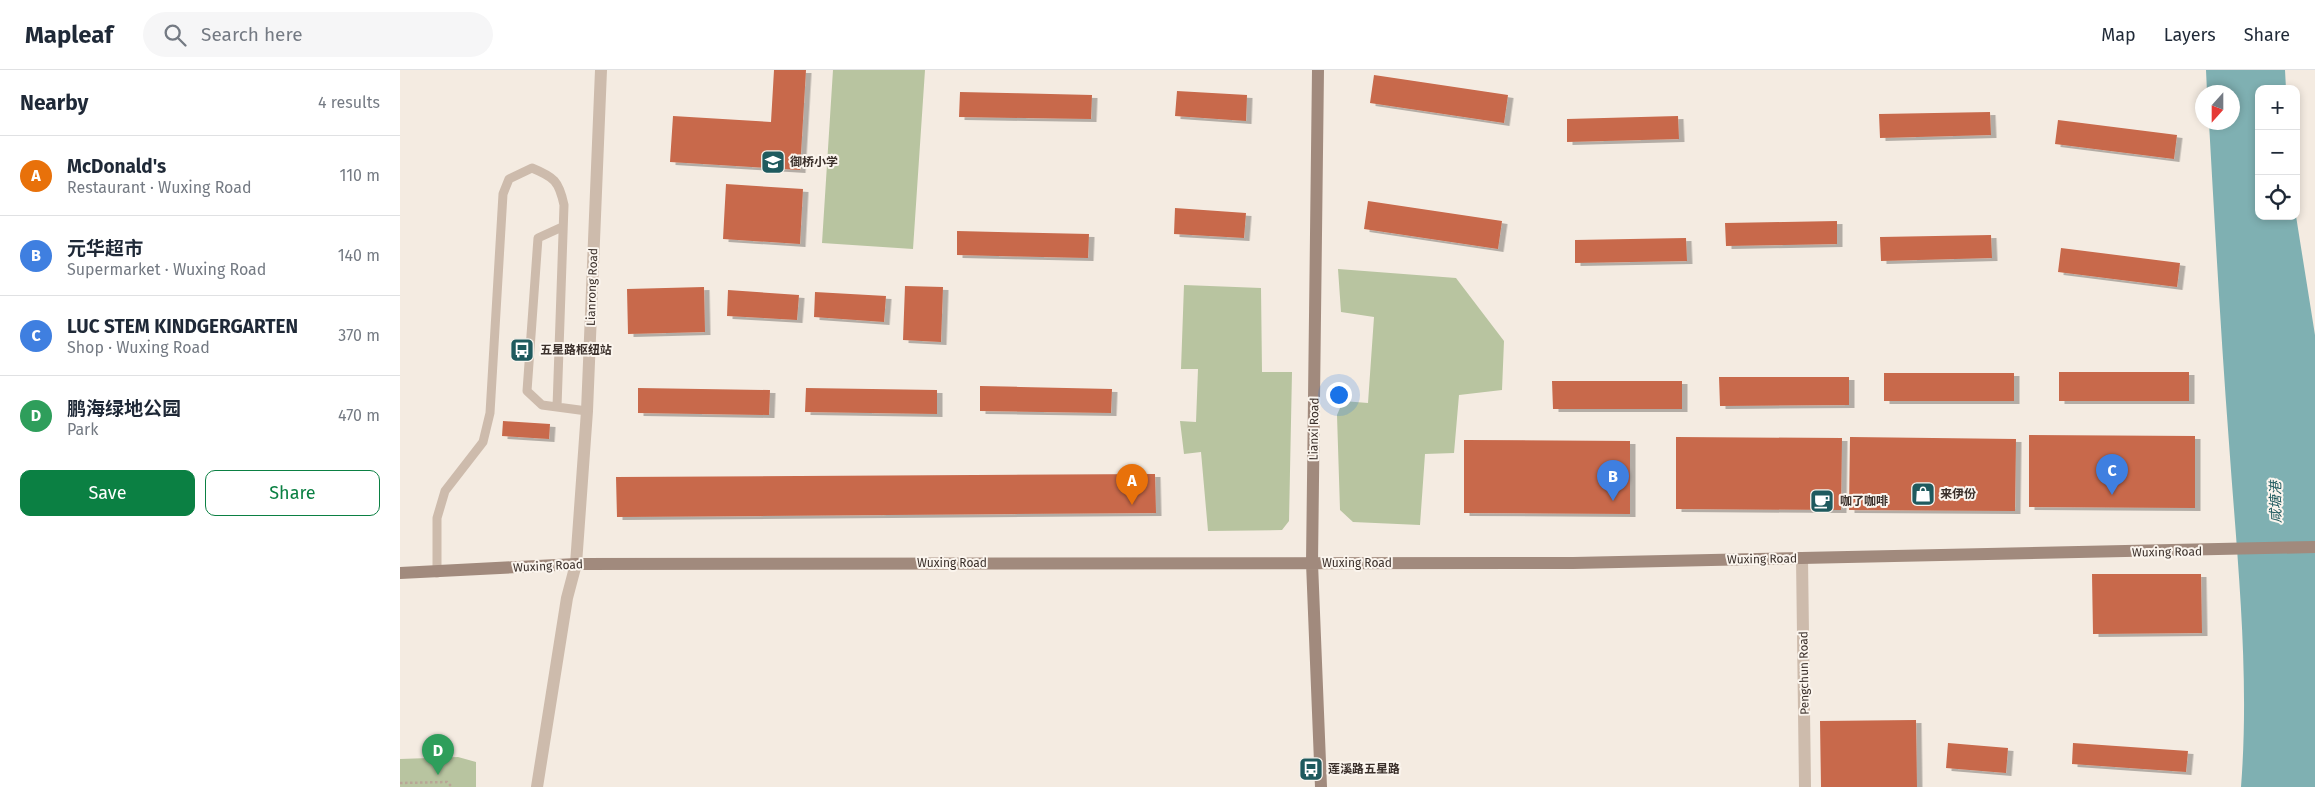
<!DOCTYPE html>
<html lang="en">
<head>
<meta charset="utf-8">
<style>
	body { margin:0; font-family:"Fira Sans","Noto Sans SC",sans-serif; background:#f6f6f7; color:#1f2937 }
	.controls { position:absolute; right:15px; top:15px; display:grid; overflow:hidden; border-radius:10px; box-shadow:0 2px 8px #0003 }
	.controls button { width:45px; height:45px; display:grid; place-items:center; padding:0; border:0; border-bottom:1px solid #e0e1e3; background:#fff; color:#1f2937; font:25px sans-serif }
	.compass { position:absolute; left:1795px; top:15px; width:45px; height:45px; border-radius:50%; background:#fff; box-shadow:0 2px 8px #0003; rotate:201deg }
	.you { position:absolute; left:938px; top:324px; width:18px; height:18px; margin:-12px; border:4px solid #fff; border-radius:50%; background:#1a73e8; box-shadow:0 0 0 8px #1a73e833 }
	.badge { display:grid; place-items:center; width:32px; height:32px; border-radius:50%; background:#0b8043; color:#fff; font-size:16px; font-weight:700 }
	.pin { position:absolute; translate:-50% -41px; filter:drop-shadow(0 1px 2px #0008) }
	.pin::after { content:''; position:absolute; top:26px; width:18px; height:15px; background:inherit; clip-path:polygon(0 0,100% 0,50% 100%) }
	.list { margin:0; padding:0; list-style:none }
	h2 { display:flex; justify-content:space-between; align-items:center; height:65px; margin:0; padding:0 20px; font-size:21px }
	h2 small { font-size:16px; font-weight:400; color:#747a83 }
	.list li { display:grid; grid-template-columns:32px 1fr auto; gap:15px; align-items:center; box-sizing:border-box; height:80px; padding:0 20px; border-top:1px solid #e0e1e3 }
	.list b { display:block; font-size:19px; white-space:nowrap }
	.list p { margin:0; font-size:16px; white-space:nowrap; color:#747a83 }
	.list em { font-size:16px; font-style:normal; color:#747a83 }
	.actions { display:flex; gap:10px; padding:15px 20px }
	.actions a { flex:1; padding:11px 0; border:1px solid #0b8043; border-radius:10px; text-align:center; font-size:18px; color:#0b8043 }
	.actions .main { background:#0b8043; color:#fff }
	.icon { flex:none; width:28px; height:28px; fill:none; stroke:currentColor; stroke-width:2; stroke-linecap:round; stroke-linejoin:round }
	.map { position:relative; flex:none; width:1915px; height:717px; overflow:hidden }
	header { display:flex; align-items:center; gap:30px; box-sizing:border-box; height:70px; padding:0 25px; background:#fff; border-bottom:1px solid #e0e1e3 }
	header strong { font-size:24px }
	nav { display:flex; gap:28px; margin-inline-start:auto; font-size:18px }
	.search { width:350px; height:45px; background:#f6f6f7; display:flex; align-items:center; gap:12px; box-sizing:border-box; padding:0 18px; border-radius:28px; color:#747a83; font-size:19px }
	main { display:flex }
	aside { flex:1; background:#fff }
	.map>svg:first-child { display:block }
	.green { fill:#b8c4a0 }
	.water { fill:#7fb0b2 }
	.building { fill:#c8694b; filter:url(#shadow) }
	.lines { fill:none; stroke-linecap:round; stroke-linejoin:round }
	.path { stroke:#b9a596; stroke-width:2.5; stroke-dasharray:2.5 2.5; stroke-linecap:butt }
	.lane { stroke:#cdbbac; stroke-width:9 }
	.street { stroke:#cdbbac; stroke-width:12 }
	.secondary { stroke:#a18a7d; stroke-width:12 }
	.labels { text-anchor:middle; dominant-baseline:central; stroke-width:4; stroke-linejoin:round; paint-order:stroke }
	.poi-label { font-size:12px; font-weight:bold; fill:#3b302b; stroke:#fbf5ee; text-anchor:start }
	.street-label { font-size:12px; fill:#3b302b; stroke:#fbf5ee }
	.water-label { font-size:14px; font-style:italic; fill:#1f5a5e; stroke:#fbf5ee }
</style>
</head>
<body>
<header>
<strong>Mapleaf</strong>
<div class="search"><svg class="icon" aria-label="search" viewBox="0 0 24 24"><circle cx="10" cy="10" r="6"/><path d="M15 15l6 6"/></svg>Search here</div>
<nav><a>Map</a><a>Layers</a><a>Share</a></nav>
</header>
<main>
<aside>
<h2>Nearby<small>4 results</small></h2>
<ul class="list">
<li><span class="badge" style="background:#e8710a">A</span><div><b>McDonald's</b><p>Restaurant · Wuxing Road</p></div><em>110 m</em></li>
<li><span class="badge" style="background:#3f7fe0">B</span><div><b>元华超市</b><p>Supermarket · Wuxing Road</p></div><em>140 m</em></li>
<li><span class="badge" style="background:#3f7fe0">C</span><div><b>LUC STEM KINDGERGARTEN</b><p>Shop · Wuxing Road</p></div><em>370 m</em></li>
<li><span class="badge" style="background:#2e9e5b">D</span><div><b>鹏海绿地公园</b><p>Park</p></div><em>470 m</em></li>
</ul>
<div class="actions"><a class="main">Save</a><a>Share</a></div>
</aside>
<div class="map">
<svg width="1915" height="717" viewBox="0 0 1915 717">
	<defs>
		<filter id="shadow"><feDropShadow dx="5.5" dy="3" stdDeviation="0" flood-color="#0004"/></filter>
	</defs>
	<rect width="100%" height="100%" fill="#f4ebe1"/>
	<path class="green" d="M433 0H525L513 179 422 173Z
		M938 199 1056 208 1104 271 1102 320 1059 325 1054 383 1025 384 1020 455 953 452 940 440 937 345 943 331 968 333 974 247 941 242Z
		M784 215 861 218 862 302H892L889 451 882 460 808 461 801 382 784 384 780 351 796 352 798 299H781Z
		M58 687 76 692V717H0V689Z"/>
	<path class="water" d="M1806 0H1885L1886 19H1859V146H1896L1915 265V717H1841C1850 602 1837 488 1829 373 1821 267 1815 159 1809 53L1832 52V22H1807Z"/>
	<path class="building" d="M374 0H406L400 100 270 92 273 46 371 52Z
		M974 5 1108 25 1104 53 970 33Z
		M777 21 847 25 846 51 775 46Z
		M560 22 692 25 691 49 559 47Z
		M1590 42 1591 65 1480 68 1479 44Z
		M1278 46 1279 69 1167 72V49Z
		M1658 50 1777 65 1774 89 1655 74Z
		M326 114 403 119 400 174 323 169Z
		M968 131 1102 151 1098 179 964 159Z
		M775 138 846 143 844 168 774 164Z
		M1437 151V174L1326 176 1325 153Z
		M557 161 689 164 688 188 557 185Z
		M1591 165 1592 188 1481 191 1480 167Z
		M1286 168 1287 191 1175 193V170Z
		M1661 178 1780 193 1777 217 1658 202Z
		M505 216 543 217 541 272 503 270Z
		M304 217 305 262 228 264 227 219Z
		M328 220 399 225 397 250 327 246Z
		M415 222 486 226 484 252 414 247Z
		M1659 302H1789V331H1659Z
		M1484 303H1614V331H1484Z
		M1319 307H1449V335L1320 336Z
		M1152 311H1282V339H1153Z
		M580 316 712 319 711 343 580 341Z
		M238 318 370 320 369 345 238 343Z
		M406 318 537 320V344L405 342Z
		M103 351 150 354 149 369 102 366Z
		M1629 365 1795 366V438L1629 437Z
		M1276 367 1442 368 1441 440 1276 439Z
		M1450 367 1616 369 1615 441 1449 440Z
		M1064 370 1230 371V444L1064 443Z
		M755 404 756 443 217 447 216 407Z
		M1692 504H1801L1802 563 1693 564Z
		M1516 650 1517 717H1421L1420 651Z
		M1548 673 1608 678 1606 703 1546 698Z
		M1673 673 1788 681 1786 702 1672 694Z"/>
	<g class="lines">
		<path class="path" d="M0 713 47 712 52 717"/>
		<path class="lane" d="M162 157 138 168 127 321 142 335 187 341
			M37 503V448L45 421 83 372 90 343 103 124 109 109 132 98C154 107 159 111 164 135L157 337"/>
		<path class="street" d="M1402 488 1405 717
			M137 717 167 528 176 494 187 341 201 0"/>
		<path class="secondary" d="M918 0 912 493 921 717
			M0 503 176 494 1173 493 1915 477"/>
	</g>
	<defs>
		<g id="school-square" transform="scale(1.25)"><rect x="-9" y="-9" width="18" height="18" rx="4" fill="#1f5a5e" stroke="#fbf5ee"/><path d="M0-5L7-2L0 1L-7-2ZM-4 1L0 2.5L4 1V4Q0 6-4 4Z" fill="#fff"/></g>
		<g id="bus-square" transform="scale(1.25)"><rect x="-9" y="-9" width="18" height="18" rx="4" fill="#1f5a5e" stroke="#fbf5ee"/><path d="M-5-6H5V4H4V6H2V4H-2V6H-4V4H-5ZM-3.5-4V0h7V-4ZM-3.5 1.2v1.5H-2V1.2ZM2 1.2v1.5H3.5V1.2Z" fill="#fff"/></g>
		<g id="shop-square" transform="scale(1.25)"><rect x="-9" y="-9" width="18" height="18" rx="4" fill="#1f5a5e" stroke="#fbf5ee"/><path d="M-5-2.5h2.3a2.7 3.5 0 0 1 5.4 0H5L5.5 6h-11ZM-1.5-2.5h3a1.5 2.3 0 0 0-3 0Z" fill="#fff"/></g>
		<g id="cafe-square" transform="scale(1.25)"><rect x="-9" y="-9" width="18" height="18" rx="4" fill="#1f5a5e" stroke="#fbf5ee"/><path d="M-5.5-4.5H6V0H3Q3 3.5 0 3.5H-2.5Q-5.5 3.5-5.5 0ZM3-3.2v2h1.7v-2ZM-6 4.5H4V6H-6Z" fill="#fff"/></g>
	</defs>
	<g fill-rule="evenodd">
		<use href="#school-square" x="373" y="92"/>
		<use href="#bus-square" x="122" y="280"/>
		<use href="#shop-square" x="1523" y="424"/>
		<use href="#cafe-square" x="1422" y="431"/>
		<use href="#bus-square" x="911" y="699"/>
	</g>
	<g class="labels">
		<g class="poi-label">
			<text x="390" y="92">御桥小学</text>
			<text x="140" y="280">五星路枢纽站</text>
			<text x="1540" y="424">来伊份</text>
			<text x="1440" y="431">咖了咖啡</text>
			<text x="928" y="699">莲溪路五星路</text>
		</g>
		<g class="street-label">
			<text transform="translate(192 217) rotate(-88)">Lianrong Road</text>
			<text transform="translate(914 359) rotate(-89)">Lianxi Road</text>
			<text transform="translate(1767 482) rotate(-1)">Wuxing Road</text>
			<text transform="translate(1362 489) rotate(-1)">Wuxing Road</text>
			<text x="552" y="493">Wuxing Road</text>
			<text x="957" y="493">Wuxing Road</text>
			<text transform="translate(148 496) rotate(-3)">Wuxing Road</text>
			<text transform="translate(1404 603) rotate(-91)">Pengchun Road</text>
		</g>
		<g class="water-label">
			<text transform="translate(1876 432) rotate(-91)">咸塘港</text>
		</g>
	</g>
</svg>
<div class="controls">
<button>+</button>
<button>−</button>
<button><svg class="icon" aria-label="locate" viewBox="0 0 24 24"><circle cx="12" cy="12" r="6"/><path d="M12 2v4M12 18v4M2 12h4M18 12h4"/></svg></button>
</div>
<svg class="compass" viewBox="-18 -18 36 36"><path d="M0-13l5 13h-10z" fill="#e53935"/><path d="M0 13l5-13h-10z" fill="#747a83"/></svg>
<div class="you"></div>
<div class="pin badge" style="left:732px;top:435px;background:#e8710a">A</div>
<div class="pin badge" style="left:1213px;top:431px;background:#3f7fe0">B</div>
<div class="pin badge" style="left:1712px;top:425px;background:#3f7fe0">C</div>
<div class="pin badge" style="left:38px;top:705px;background:#2e9e5b">D</div>
</div>
</main>
</body>
</html>
